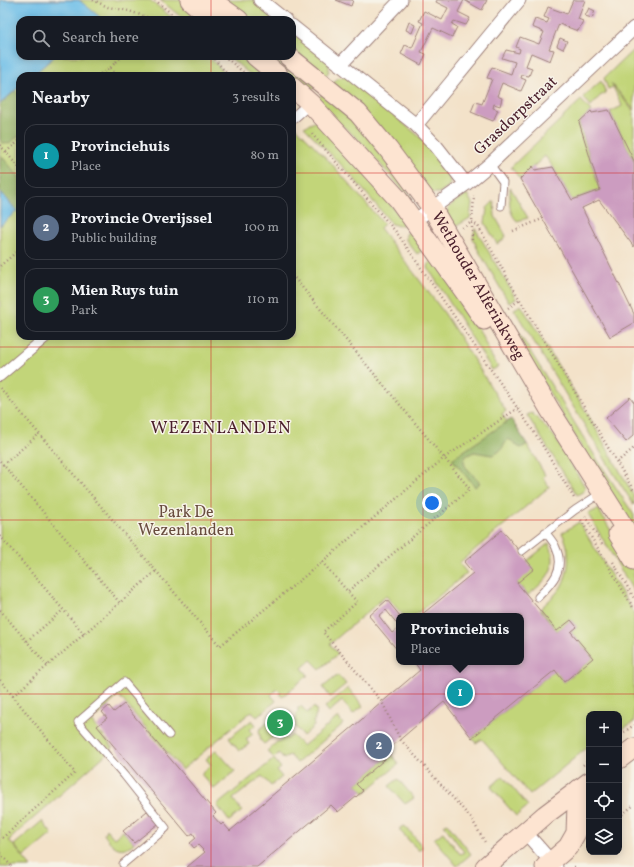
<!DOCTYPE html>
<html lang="en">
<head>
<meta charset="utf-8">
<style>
	body { margin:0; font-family:Vollkorn,serif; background:#20242c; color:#f1f3f6 }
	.controls { position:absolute; right:12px; bottom:12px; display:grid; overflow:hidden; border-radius:8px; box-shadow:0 2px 10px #0003 }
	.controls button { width:36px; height:36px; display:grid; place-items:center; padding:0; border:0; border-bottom:1px solid #363941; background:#171b24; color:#f1f3f6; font:20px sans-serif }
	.you { position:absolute; left:432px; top:503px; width:14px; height:14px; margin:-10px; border:3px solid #fff; border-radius:50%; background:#1a73e8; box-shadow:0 0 0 6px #1a73e833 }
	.badge { display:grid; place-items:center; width:26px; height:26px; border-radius:50%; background:#0b8043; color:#fff; font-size:13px; font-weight:700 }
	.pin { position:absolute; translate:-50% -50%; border:2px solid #fff; box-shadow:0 1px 4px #0006 }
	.popup { position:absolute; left:396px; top:613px; width:128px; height:52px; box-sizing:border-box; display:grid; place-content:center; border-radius:8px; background:#171b24; filter:drop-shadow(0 1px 3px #0005); font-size:13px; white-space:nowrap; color:#9ea1a6 }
	.popup b { font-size:15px; color:#f1f3f6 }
	.popup::after { content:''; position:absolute; left:50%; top:100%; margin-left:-8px; border:8px solid transparent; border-top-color:#171b24 }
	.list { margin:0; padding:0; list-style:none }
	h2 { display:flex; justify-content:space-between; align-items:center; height:52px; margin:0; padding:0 16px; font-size:17px }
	h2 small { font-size:13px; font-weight:400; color:#9ea1a6 }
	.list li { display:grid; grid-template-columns:26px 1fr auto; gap:12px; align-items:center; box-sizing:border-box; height:64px; margin:0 8px 8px; padding:0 8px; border:1px solid #363941; border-radius:12px }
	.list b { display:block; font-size:15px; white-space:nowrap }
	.list p { margin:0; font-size:13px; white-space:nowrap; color:#9ea1a6 }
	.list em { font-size:13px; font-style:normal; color:#9ea1a6 }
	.icon { flex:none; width:22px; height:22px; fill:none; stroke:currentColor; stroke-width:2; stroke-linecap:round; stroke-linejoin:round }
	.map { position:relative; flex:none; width:634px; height:867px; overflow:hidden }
	.search { position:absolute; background:#171b24; box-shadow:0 2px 10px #0003; left:16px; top:16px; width:280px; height:44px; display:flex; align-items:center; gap:10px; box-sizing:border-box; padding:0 14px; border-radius:12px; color:#9ea1a6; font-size:15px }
	.panel { position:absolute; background:#171b24; box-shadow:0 2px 10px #0003; left:16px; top:72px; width:280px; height:268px; border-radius:12px }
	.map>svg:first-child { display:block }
	.green { fill:#c2d579; stroke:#867a52 }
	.forest { fill:#99b669; stroke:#726a4a }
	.water { fill:#6cbee8; stroke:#5b6e8a }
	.building { fill:#cc9cc0 }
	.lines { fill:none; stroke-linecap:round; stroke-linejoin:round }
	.service-casing { stroke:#9e807a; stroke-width:9 }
	.pedestrian-casing { stroke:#9e807a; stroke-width:12 }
	.minor-casing { stroke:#9e807a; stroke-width:15 }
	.secondary-casing { stroke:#9e807a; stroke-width:21 }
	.path { stroke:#9e807a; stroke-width:2.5; stroke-dasharray:1 3; stroke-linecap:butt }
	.service { stroke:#fff; stroke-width:7 }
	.pedestrian { stroke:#fff; stroke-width:10 }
	.minor { stroke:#fff; stroke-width:13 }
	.secondary { stroke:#fde4d1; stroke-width:19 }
	.grid { fill:none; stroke:#d62828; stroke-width:1; stroke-opacity:0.55 }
	.labels { text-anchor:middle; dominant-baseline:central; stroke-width:3; stroke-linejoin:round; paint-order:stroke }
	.street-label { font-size:16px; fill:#4a1f2b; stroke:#f7f3e8 }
	.park-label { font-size:16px; fill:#684c3e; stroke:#f7f3e8 }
	.neighbourhood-label { font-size:17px; letter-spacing:1px; fill:#4a1f2b; stroke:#f7f3e8 }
</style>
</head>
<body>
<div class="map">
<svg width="634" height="867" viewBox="0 0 634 867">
	<rect width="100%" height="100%" fill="#f7f3e8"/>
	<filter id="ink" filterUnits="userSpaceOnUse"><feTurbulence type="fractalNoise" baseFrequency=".025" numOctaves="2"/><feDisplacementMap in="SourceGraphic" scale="8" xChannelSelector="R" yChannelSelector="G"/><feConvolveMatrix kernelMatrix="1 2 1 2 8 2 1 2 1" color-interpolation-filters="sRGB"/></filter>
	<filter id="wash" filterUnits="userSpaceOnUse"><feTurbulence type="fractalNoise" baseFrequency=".012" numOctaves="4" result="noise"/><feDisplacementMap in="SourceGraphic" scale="16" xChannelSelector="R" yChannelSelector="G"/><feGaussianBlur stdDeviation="0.9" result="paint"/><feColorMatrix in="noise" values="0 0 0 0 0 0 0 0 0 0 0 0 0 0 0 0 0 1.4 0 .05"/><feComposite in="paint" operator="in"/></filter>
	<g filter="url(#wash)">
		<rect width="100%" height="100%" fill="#f3e2c9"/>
		<path class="green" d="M0 0H150L175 20H20V56H208L228 76H20V336H292V128L294 130 296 127 331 163 384 224 380 228 445 314 506 411 502 414 523 447 527 444 545 475 543 477 549 487 459 563 467 573 414 616H404L386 596 330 644 338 654 320 669 311 660 302 668 308 675 282 697 279 694 281 693 277 689 271 695 276 701 257 717 252 711 182 770 119 696 91 721 113 748 9 840 31 867H0Z
			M160 0H181L205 20H185Z
			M220 0H254L278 20H248Z
			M292 31 329 61V71L325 77 292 52Z
			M634 49V110L611 83 634 112V161L610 112 622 106 613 87 608 89 604 78Z
			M228 56H249L271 76H252Z
			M264 56H278L316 86 307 95 292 81V76H287Z
			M346 76 420 137 430 148 450 173V183L448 187 439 193H432L332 84 338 78Z
			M601 81 606 93 600 96 591 106 583 97Z
			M324 92 370 137 413 199 410 198 359 140 315 102Z
			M581 100 591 111 579 123 600 190 572 200 553 167 545 156 520 179 511 167Z
			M316 121 341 146 406 223 398 226 392 224 351 175 304 127Z
			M510 187 528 218 517 221C507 211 510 200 510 187Z
			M467 194 472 203 470 218 450 230C449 226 446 219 446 214 447 205 460 199 467 194Z
			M494 201 495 216 506 236 504 239 497 244 485 223 487 208Z
			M475 228 516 299 509 303 477 248 473 238Z
			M411 229 427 247 417 254 406 240V234Z
			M436 258 475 321 492 357 498 367 492 370 430 271 428 268 429 263Z
			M521 305 587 413 634 496V505L614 474 514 309Z
			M509 317 595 456 634 515V536L506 319Z
			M532 413 554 436 585 487 584 491 577 495 527 415Z
			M598 509 634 569V592L588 514Z
			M579 522 634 613V722L619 731V714H589V746L530 795 482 739 476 743 472 738 555 670 564 682 593 658 571 632 577 627 571 620 557 631 540 609C547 602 556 595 561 587 570 571 571 549 562 533Z
			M549 543C560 567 546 581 528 595L517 583 527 561Z
			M338 675 346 684 330 697 323 687Z
			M348 688 363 706 353 714 342 701 329 712 325 707Z
			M301 706 307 713 314 707 317 711 316 712 317 714 315 715 316 717 314 718 315 720 313 721 314 726 303 736 295 726 296 725 295 720 297 715 296 714 299 711 297 709Z
			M279 712 281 714 283 712 284 714 288 712 289 714V720L287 722 288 727 282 733 270 720Z
			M338 717 343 724 297 763 290 755 284 759 279 753 274 758 267 751 278 741 279 742 285 737 287 739 292 735 303 746Z
			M252 720 256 725 249 730 253 734 246 739 249 744 239 751 229 738Z
			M267 723 271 726 268 729 274 736 264 744 261 741 259 730Z
			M216 750 235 771 214 789 201 774 211 765 206 759Z
			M391 754 399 764 364 793 356 784Z
			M274 759 281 768 277 771 282 777 271 786 262 776 233 799 242 811 229 821 217 805Z
			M503 776 528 806 516 816 491 787Z
			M398 779 414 798 405 804 389 786Z
			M42 821 52 834 24 857 14 845Z
			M447 823 471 854 457 866 434 839 443 832 460 854 464 852 444 825Z
			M403 826 407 828 421 845 422 847 420 850H418L400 831V828Z
			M106 829 114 838 123 831 134 843C121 854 112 847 104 834Z"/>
		<path class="forest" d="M15 91 20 96V135L8 144 3 143 0 139V104Z
			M0 154 20 178V215L0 191Z
			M511 419 527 444 521 448C516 447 514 441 508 439 503 446 502 452 492 455L474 452 466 456 464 460 465 466 480 483 475 487 452 459Z"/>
		<path class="water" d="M0 0H79L100 17 97 20H20V56H55L32 76H20V86L0 104Z
			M0 191 17 211 0 226Z"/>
		<g id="blocks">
			<path class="building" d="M336 0H353L351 6Z
				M437 0H487L482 10 464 0 458 12 470 18 466 25 454 21 452 24 457 27 452 37 433 28 421 52 426 54 421 65 401 54 405 45 412 48 423 23 419 21 424 11 442 20 448 8 436 2Z
				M573 0H585L578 19 583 21 578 31 559 24 549 49 554 50 550 61 531 53 526 66 532 68 529 76 522 75 521 78 526 80 521 91 502 83 497 96 502 98 500 106 494 104 493 108 498 110 493 121 471 112 475 102 482 104 492 79 487 78 492 67 511 74 515 62 502 58 506 50 519 53 520 49 516 47 520 37 539 44 544 32 532 27 535 19 547 23 549 19 544 17 548 7 567 14Z
				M589 8 595 11 592 18 585 16Z
				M409 22 415 25 412 33 406 30Z
				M560 38 567 41 563 49 557 46Z
				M609 110 634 161V247L599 200 582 208 634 314V323L610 337 520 179 533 166 535 170 553 167 572 200 600 190 579 122 591 111 592 113Z
				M630 397 634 402V435L626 442 606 418Z
				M502 530 534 569 517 583 557 631 571 620 577 627 571 632 593 658 564 682 555 670 472 738 444 702 390 748 391 754 356 784 363 791 338 812 331 805 257 867H187L205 852 198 845 194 848 190 843 196 838 193 833 189 836 97 726 107 718 102 712 109 706 114 712 124 704 216 813 213 816 221 825 223 823 230 831 420 670 414 662H521V616H420L473 573 464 562Z
				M387 600 400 616H399V626L386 610 379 616 392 633 399 628V652L369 616Z
				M147 811 158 824 134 843 123 831Z"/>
		</g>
	</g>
	<g filter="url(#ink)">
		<use href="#blocks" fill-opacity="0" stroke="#9e807a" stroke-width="1"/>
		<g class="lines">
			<g class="service-casing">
				<path id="service" d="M490 164 503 182 501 206
					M522 551 575 510 595 497
					M538 597C552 583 566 569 556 548 554 542 549 537 545 532
					M123 864 166 828 124 775 78 722 124 682 169 735"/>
			</g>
			<g class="pedestrian-casing">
				<path id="pedestrian" d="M292 119 310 103
					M0 376 47 336"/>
			</g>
			<g class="minor-casing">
				<path id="minor" d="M260 0 285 20
					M292 26 416 125 436 146 466 184
					M340 65 401 0
					M416 125 519 0
					M414 221 466 184 490 164 634 28
					M525 832 556 867"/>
			</g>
			<g class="secondary-casing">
				<g id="secondary">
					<path d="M190 0 213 20"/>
					<path d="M211 0 239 20"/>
					<path d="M255 56 279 76"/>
					<path id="s1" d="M288 56 358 113 388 149 432 208 550 410 634 543"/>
					<path d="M292 87 310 103 398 199 469 298 484 320"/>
					<path d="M618 534 634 560"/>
					<path d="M619 759 634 748"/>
					<path d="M485 867 545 815 589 782"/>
					<path d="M545 867 568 847 576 833 577 804 579 789"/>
				</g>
			</g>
			<path class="path" d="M93 0 108 7 129 11 155 20
				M155 0 179 20
				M212 56 229 76
				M224 56 248 76
				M110 68 118 76
				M97 76 110 68 122 56
				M312 134 397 233 538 438 574 498
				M0 145 20 169
				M6 152 20 140
				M472 222 478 226 520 300 634 491
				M462 228 472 222
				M513 231 542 219
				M472 240V222L474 198 473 196
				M0 266 20 249
				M292 275 470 489 347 592
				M508 308 520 300
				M0 388 220 646 322 562 444 458 518 408
				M0 461 120 603
				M617 462 634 448
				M3 465 39 434
				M585 516 602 544
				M581 520 634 609
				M0 536 84 634
				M322 562 357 602 323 632 382 702 400 739 471 818 486 844
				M613 562 634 598
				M0 610 48 666
				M27 641 63 610
				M0 680 75 773 0 840
				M13 696 156 571
				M624 732 634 725
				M583 765 589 760
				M619 817 634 805
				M0 853 12 867
				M574 867H575"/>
			<use href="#service" class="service"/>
			<use href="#pedestrian" class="pedestrian"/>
			<use href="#minor" class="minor"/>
			<use href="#secondary" class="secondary"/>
		</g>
	</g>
	<path class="grid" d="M211 0V20M423 0V867M211 56V76M0 173H20M292 173H634M211 336V867M0 347H634M0 520H634M0 694H634"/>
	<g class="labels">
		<g class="street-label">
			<text transform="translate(516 116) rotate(-43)">Grasdorpstraat</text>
			<text stroke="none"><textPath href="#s1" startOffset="301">Wethouder Alferinkweg</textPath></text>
		</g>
		<g class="park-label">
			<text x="186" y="513">Park De<tspan x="186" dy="18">Wezenlanden</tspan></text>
		</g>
		<g class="neighbourhood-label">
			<text x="221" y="428">WEZENLANDEN</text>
		</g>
	</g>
</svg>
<div class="controls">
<button>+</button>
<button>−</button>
<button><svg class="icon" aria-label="locate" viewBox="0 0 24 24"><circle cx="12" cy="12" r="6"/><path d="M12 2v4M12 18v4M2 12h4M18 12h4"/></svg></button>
<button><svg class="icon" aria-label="layers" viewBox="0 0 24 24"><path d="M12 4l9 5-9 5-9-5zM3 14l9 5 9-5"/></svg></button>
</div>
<div class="you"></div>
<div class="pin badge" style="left:460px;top:693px;background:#0f9aa8">1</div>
<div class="popup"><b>Provinciehuis</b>Place</div>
<div class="pin badge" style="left:379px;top:746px;background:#5c6f8a">2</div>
<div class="pin badge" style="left:280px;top:723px;background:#2e9e5b">3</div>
<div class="search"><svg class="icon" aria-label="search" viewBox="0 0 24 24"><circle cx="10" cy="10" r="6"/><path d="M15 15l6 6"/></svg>Search here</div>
<section class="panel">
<h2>Nearby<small>3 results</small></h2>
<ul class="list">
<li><span class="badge" style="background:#0f9aa8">1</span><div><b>Provinciehuis</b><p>Place</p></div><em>80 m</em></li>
<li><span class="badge" style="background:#5c6f8a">2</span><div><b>Provincie Overijssel</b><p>Public building</p></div><em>100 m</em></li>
<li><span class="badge" style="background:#2e9e5b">3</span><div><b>Mien Ruys tuin</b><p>Park</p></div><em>110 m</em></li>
</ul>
</section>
</div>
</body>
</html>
